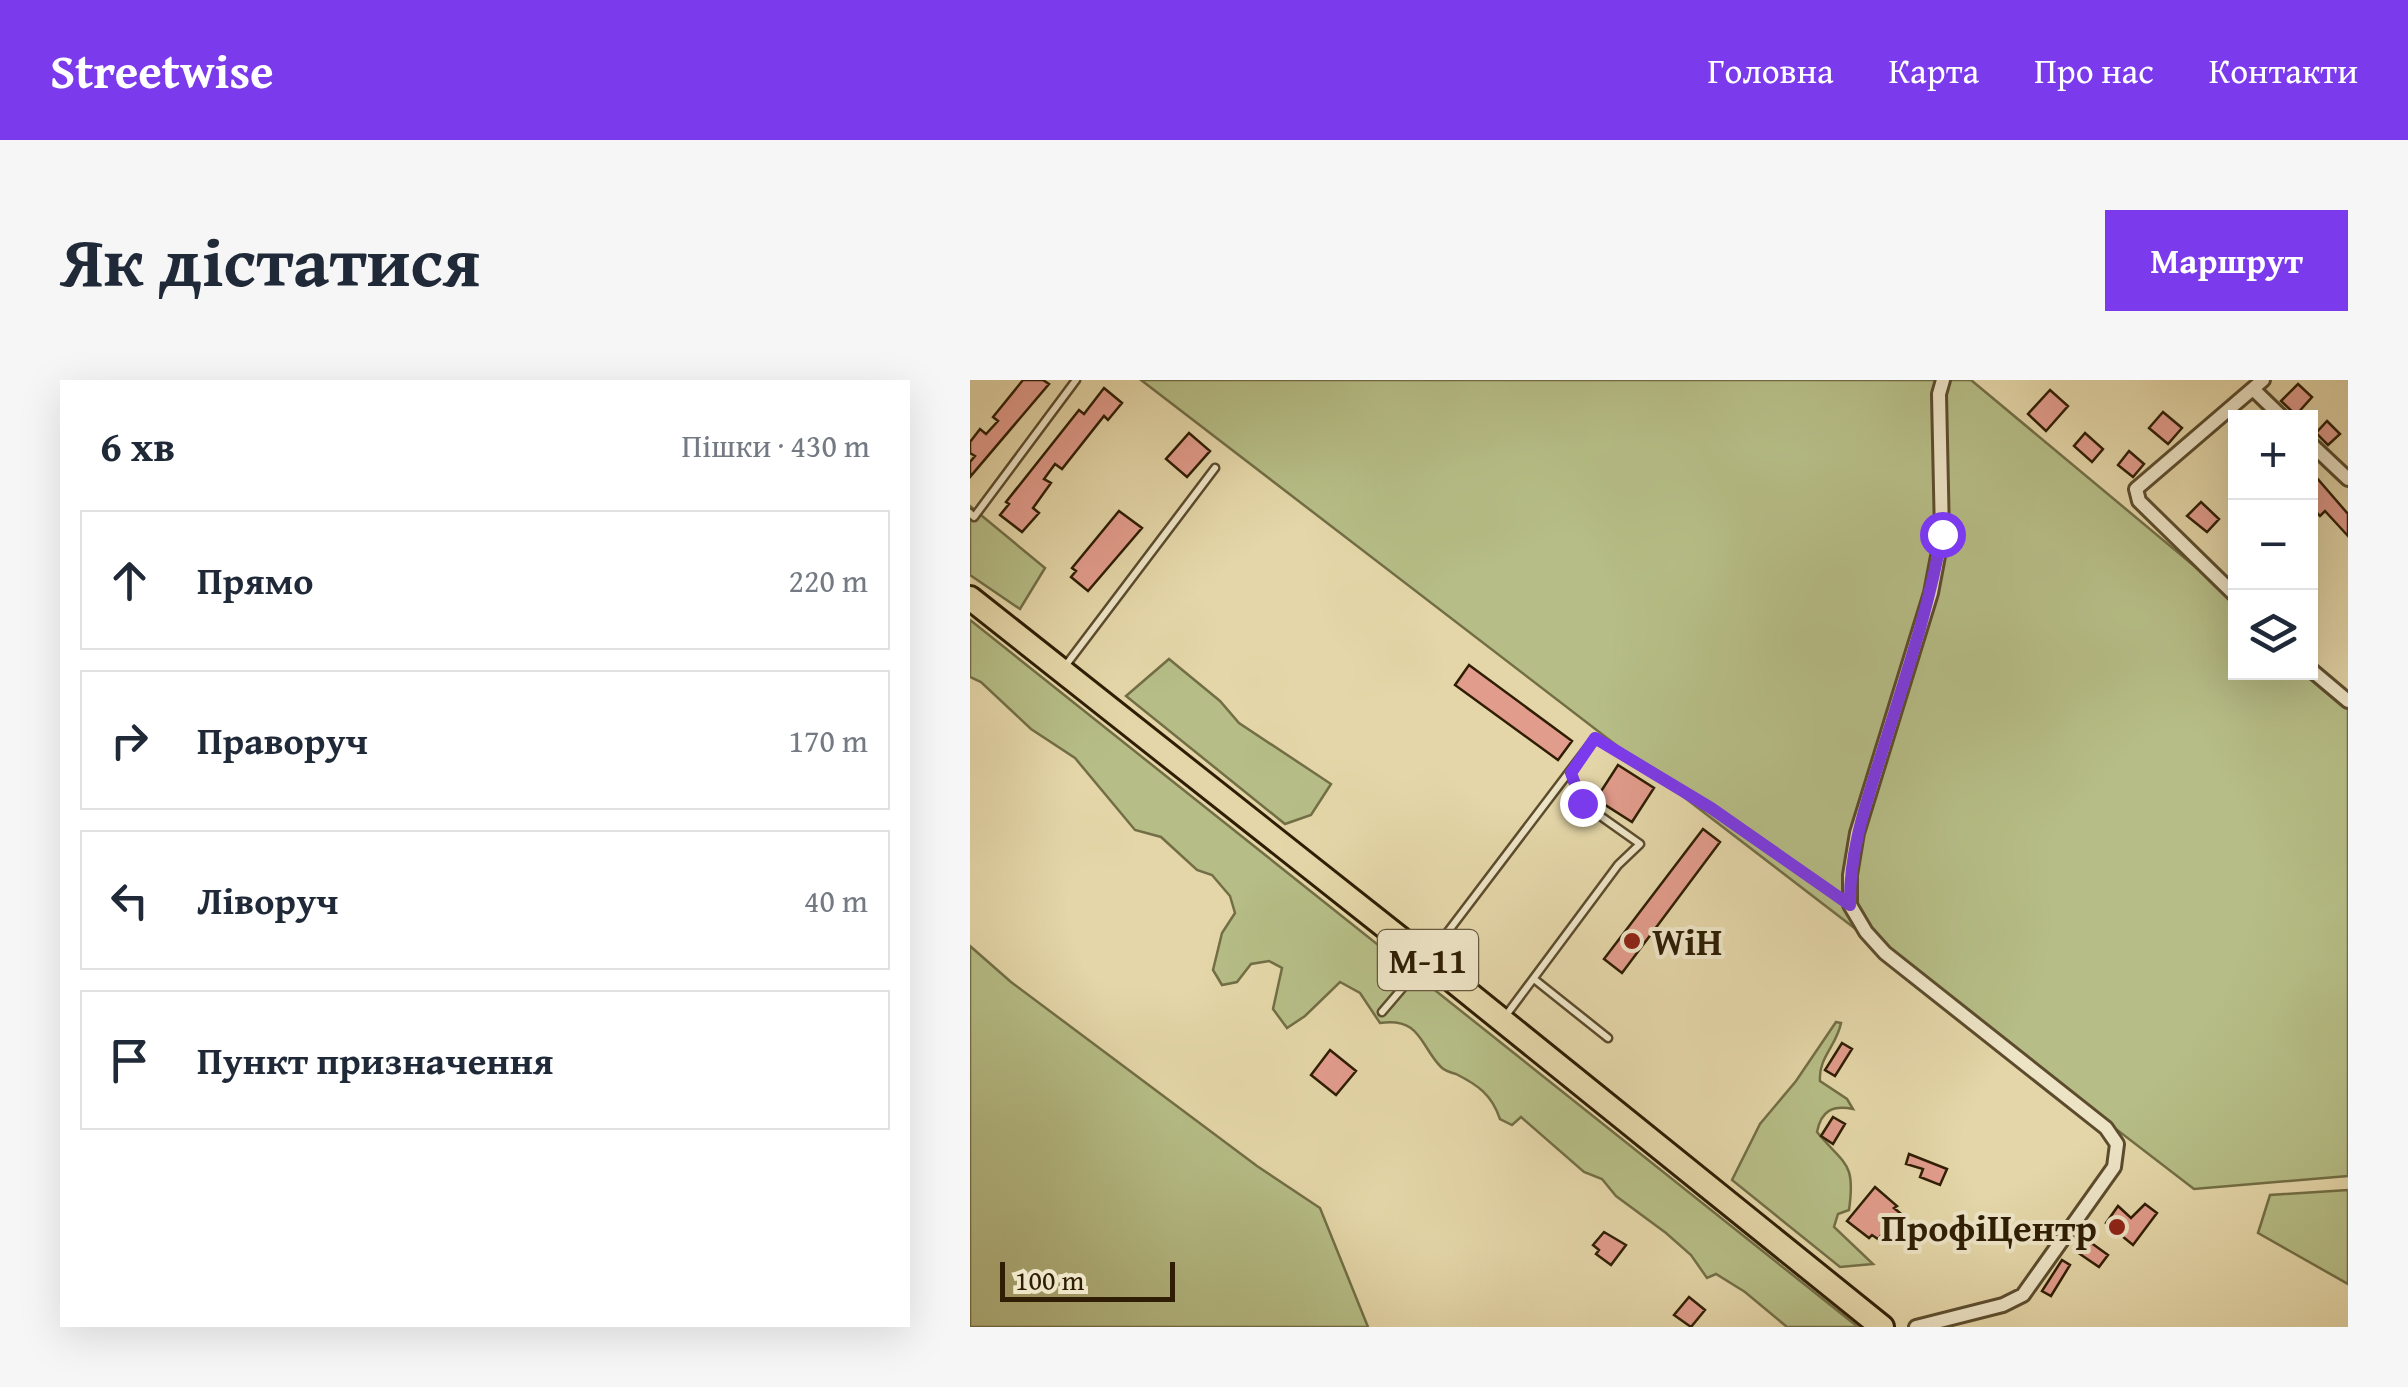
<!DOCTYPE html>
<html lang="uk">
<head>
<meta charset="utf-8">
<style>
	body { margin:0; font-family:"Gentium Book Plus",serif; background:#f6f6f7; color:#1f2937 }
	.controls { position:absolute; right:30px; top:30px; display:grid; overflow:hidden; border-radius:0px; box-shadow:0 10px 40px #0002 }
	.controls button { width:90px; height:90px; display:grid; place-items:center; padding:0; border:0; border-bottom:2px solid #e0e1e3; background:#fff; color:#1f2937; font:50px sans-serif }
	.scale { position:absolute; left:30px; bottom:25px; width:175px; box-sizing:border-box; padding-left:10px; border:5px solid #2f1e04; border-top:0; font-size:28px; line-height:35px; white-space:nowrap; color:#2f1e04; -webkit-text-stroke:8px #ede4c6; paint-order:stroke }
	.stop { position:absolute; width:30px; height:30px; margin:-22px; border:8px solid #7c3aed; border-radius:50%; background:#fff }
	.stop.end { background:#7c3aed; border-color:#fff; box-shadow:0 2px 10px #0008 }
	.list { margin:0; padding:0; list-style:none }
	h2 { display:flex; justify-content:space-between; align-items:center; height:130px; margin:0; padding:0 40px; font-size:42px }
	h2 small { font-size:32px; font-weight:400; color:#747a83 }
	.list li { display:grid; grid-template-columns:65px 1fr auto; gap:30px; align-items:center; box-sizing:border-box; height:140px; margin:0 20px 20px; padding:0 20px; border:2px solid #e0e1e3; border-radius:0px }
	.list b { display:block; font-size:38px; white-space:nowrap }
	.list em { font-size:32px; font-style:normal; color:#747a83 }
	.icon { flex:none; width:55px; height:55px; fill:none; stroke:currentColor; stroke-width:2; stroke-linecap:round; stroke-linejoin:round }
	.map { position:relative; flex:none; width:1378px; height:947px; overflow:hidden; border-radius:0px }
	header { display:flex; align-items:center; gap:60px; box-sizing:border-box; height:140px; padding:0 50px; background:#7c3aed; color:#fff }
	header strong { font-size:48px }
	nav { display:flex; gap:55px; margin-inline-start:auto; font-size:35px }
	.intro { display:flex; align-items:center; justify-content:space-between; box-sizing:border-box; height:240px; padding:0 60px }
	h1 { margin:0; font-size:70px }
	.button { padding:25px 45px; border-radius:0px; background:#7c3aed; color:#fff; font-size:35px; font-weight:700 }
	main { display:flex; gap:60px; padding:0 60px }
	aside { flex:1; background:#fff; border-radius:0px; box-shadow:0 10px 40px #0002 }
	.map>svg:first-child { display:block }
	.green { fill:#b6bd86; stroke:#726e45; stroke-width:2.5 }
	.building { fill:#e29c8c; stroke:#2f1e04; stroke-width:2.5 }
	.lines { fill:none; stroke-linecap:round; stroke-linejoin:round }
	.lane-casing { stroke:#5c4c2d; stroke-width:11 }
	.street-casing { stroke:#5c4c2d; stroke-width:18 }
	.highway-casing { stroke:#2f1e04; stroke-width:28 }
	.lane { stroke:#ede4c6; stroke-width:6 }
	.street { stroke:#ede4c6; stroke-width:12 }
	.highway { stroke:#e4d6a8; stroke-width:22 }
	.route { stroke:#7c3aed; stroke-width:12 }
	.poi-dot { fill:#8f2418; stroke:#ede4c6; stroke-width:4 }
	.labels { text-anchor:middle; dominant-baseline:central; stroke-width:8; stroke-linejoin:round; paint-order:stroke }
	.shield { fill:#ede4c6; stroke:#68593e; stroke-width:2.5 }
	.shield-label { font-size:35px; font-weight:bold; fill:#2f1e04 }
	.poi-label { font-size:38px; font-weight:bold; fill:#2f1e04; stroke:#ede4c6; text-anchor:start }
</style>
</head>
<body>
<header>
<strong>Streetwise</strong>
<nav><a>Головна</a><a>Карта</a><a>Про нас</a><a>Контакти</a></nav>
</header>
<div class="intro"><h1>Як дістатися</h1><a class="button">Маршрут</a></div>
<main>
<aside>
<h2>6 хв<small>Пішки · 430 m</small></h2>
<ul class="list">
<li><svg class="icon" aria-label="ahead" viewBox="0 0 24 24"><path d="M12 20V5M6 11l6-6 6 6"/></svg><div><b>Прямо</b></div><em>220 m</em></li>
<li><svg class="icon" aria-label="right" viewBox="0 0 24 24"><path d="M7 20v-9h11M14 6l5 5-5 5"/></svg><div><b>Праворуч</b></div><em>170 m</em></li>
<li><svg class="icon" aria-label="left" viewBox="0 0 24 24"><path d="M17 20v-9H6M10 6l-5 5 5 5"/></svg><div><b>Ліворуч</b></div><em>40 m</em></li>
<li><svg class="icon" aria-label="arrive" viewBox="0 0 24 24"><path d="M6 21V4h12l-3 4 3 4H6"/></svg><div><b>Пункт призначення</b></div></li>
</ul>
</aside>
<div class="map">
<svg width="1378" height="947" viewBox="0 0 1378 947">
	<rect width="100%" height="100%" fill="#e4d6a8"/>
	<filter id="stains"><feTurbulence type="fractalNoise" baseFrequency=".002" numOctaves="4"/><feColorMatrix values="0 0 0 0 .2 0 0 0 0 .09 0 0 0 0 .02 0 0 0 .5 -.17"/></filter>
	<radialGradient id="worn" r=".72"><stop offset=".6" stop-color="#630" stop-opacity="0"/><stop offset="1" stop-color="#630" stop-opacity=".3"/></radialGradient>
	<path class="green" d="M171 0H1001L1265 220 1266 292H1340L1341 282 1378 313V796L1224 809Z
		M0 126 75 188 50 229 0 195Z
		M0 240 888 947H817L775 912 746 894 737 898 721 875 696 853 646 816 632 799 614 792 551 737 542 745 530 739C522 715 508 705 486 694 482 693 474 690 471 687 450 666 451 637 410 643L390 613 370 602 335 636 317 648 303 629 312 588 299 581 281 584 267 602 252 605 243 590 252 553 265 533 260 516 242 495 227 490 191 457 165 450 105 378 61 349 11 302 0 297Z
		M199 279 250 321 269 343 361 404 341 435 315 444 156 316Z
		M0 566 41 602 287 786 350 828 398 947H0Z
		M866 642 871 643C867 665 848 678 850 701L877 719 883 729C862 725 851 731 847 752 874 785 886 781 879 830L868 834 864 847 903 884 870 887 762 800 790 744 826 701Z
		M1378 810V904L1288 853 1300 815Z"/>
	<path class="building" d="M53 0H73L79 4 0 97V82L5 76 0 73V62L10 49 16 54 28 41 23 37Z
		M1328 4 1342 17 1326 35 1311 21Z
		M134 8 152 23 138 40 134 36 92 89 85 84 74 99 81 103 63 128 69 133 52 152 30 135 39 124 36 122 109 30 114 34Z
		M1080 10 1098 26 1076 51 1058 34Z
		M1193 32 1212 48 1198 64 1179 48Z
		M1357 41 1370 54 1358 65 1346 53Z
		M219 53 240 71 217 97 196 79Z
		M1115 53 1133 69 1122 82 1104 66Z
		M1159 71 1174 84 1163 97 1148 85Z
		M1340 90 1378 134V156L1355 131 1350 136 1340 125Z
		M1231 122 1249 139 1237 152 1217 136Z
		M149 131 172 148 118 211 101 197 106 191 102 188Z
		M499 285 602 361 588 380 485 305Z
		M648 385 684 408 662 442 626 419Z
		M733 449 750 462 652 593 634 579Z
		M872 663 882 669 865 696 855 690Z
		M360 670 386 691 366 715 341 695Z
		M863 737 875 744 863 764 851 756Z
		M939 774 977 789 970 805 950 797 953 789 936 784Z
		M905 807 927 826 924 828 930 833 908 859 902 855 899 858 877 841Z
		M1175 824 1187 833 1163 865 1136 843 1148 826 1161 838Z
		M634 852 656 865 641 885 626 874 629 870 623 865Z
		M1113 857 1138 875 1129 887 1104 870Z
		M1092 880 1100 885 1081 916 1072 911Z
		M719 917 735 930 721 947 704 935Z"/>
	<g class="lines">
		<g class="lane-casing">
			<path id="lane" d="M0 133 4 137 106 0
				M96 285 245 88
				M461 574 625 358 741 428 880 525
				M564 599 638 658
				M412 632 453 584
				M534 638 648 485 670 464 612 423 601 394"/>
		</g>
		<g class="street-casing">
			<path id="street" d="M1283 9 1313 38
				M1340 63 1378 99
				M1266 216 1169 121 1166 109 1293 0
				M1340 289 1378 321
				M946 947 1033 925 1053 915 1144 787 1147 764 1136 748 915 573 896 552 880 525V495L887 453 961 213 972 155 969 14 973 0"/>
		</g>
		<g class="highway-casing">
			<path id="highway" d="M0 218 456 579 912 947"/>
		</g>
		<use href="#lane" class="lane"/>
		<use href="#street" class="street"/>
		<use href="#highway" class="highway"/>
	</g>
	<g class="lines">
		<path class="route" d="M612 423 601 393 625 358 741 428 880 525C879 470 897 421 913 369 935 298 959 228 972 154"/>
	</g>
	<g class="poi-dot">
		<circle cx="662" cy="561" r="10"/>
		<circle cx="1147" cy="847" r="10"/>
	</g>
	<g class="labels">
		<rect class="shield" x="408" y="550" width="100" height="60" rx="8"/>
		<g class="shield-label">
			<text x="458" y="580">М-11</text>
		</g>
		<g class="poi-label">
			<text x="682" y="561">WiH</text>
			<text x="1127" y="847" text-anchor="end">ПрофіЦентр</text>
		</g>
	</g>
	<rect width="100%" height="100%" filter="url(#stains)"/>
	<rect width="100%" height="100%" fill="url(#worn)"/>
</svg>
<div class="controls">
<button>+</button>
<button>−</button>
<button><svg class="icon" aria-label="layers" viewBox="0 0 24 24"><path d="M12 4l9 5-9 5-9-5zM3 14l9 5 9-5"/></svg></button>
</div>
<div class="scale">100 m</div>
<div class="stop" style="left:972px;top:154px"></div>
<div class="stop end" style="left:612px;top:423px"></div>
</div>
</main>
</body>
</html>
